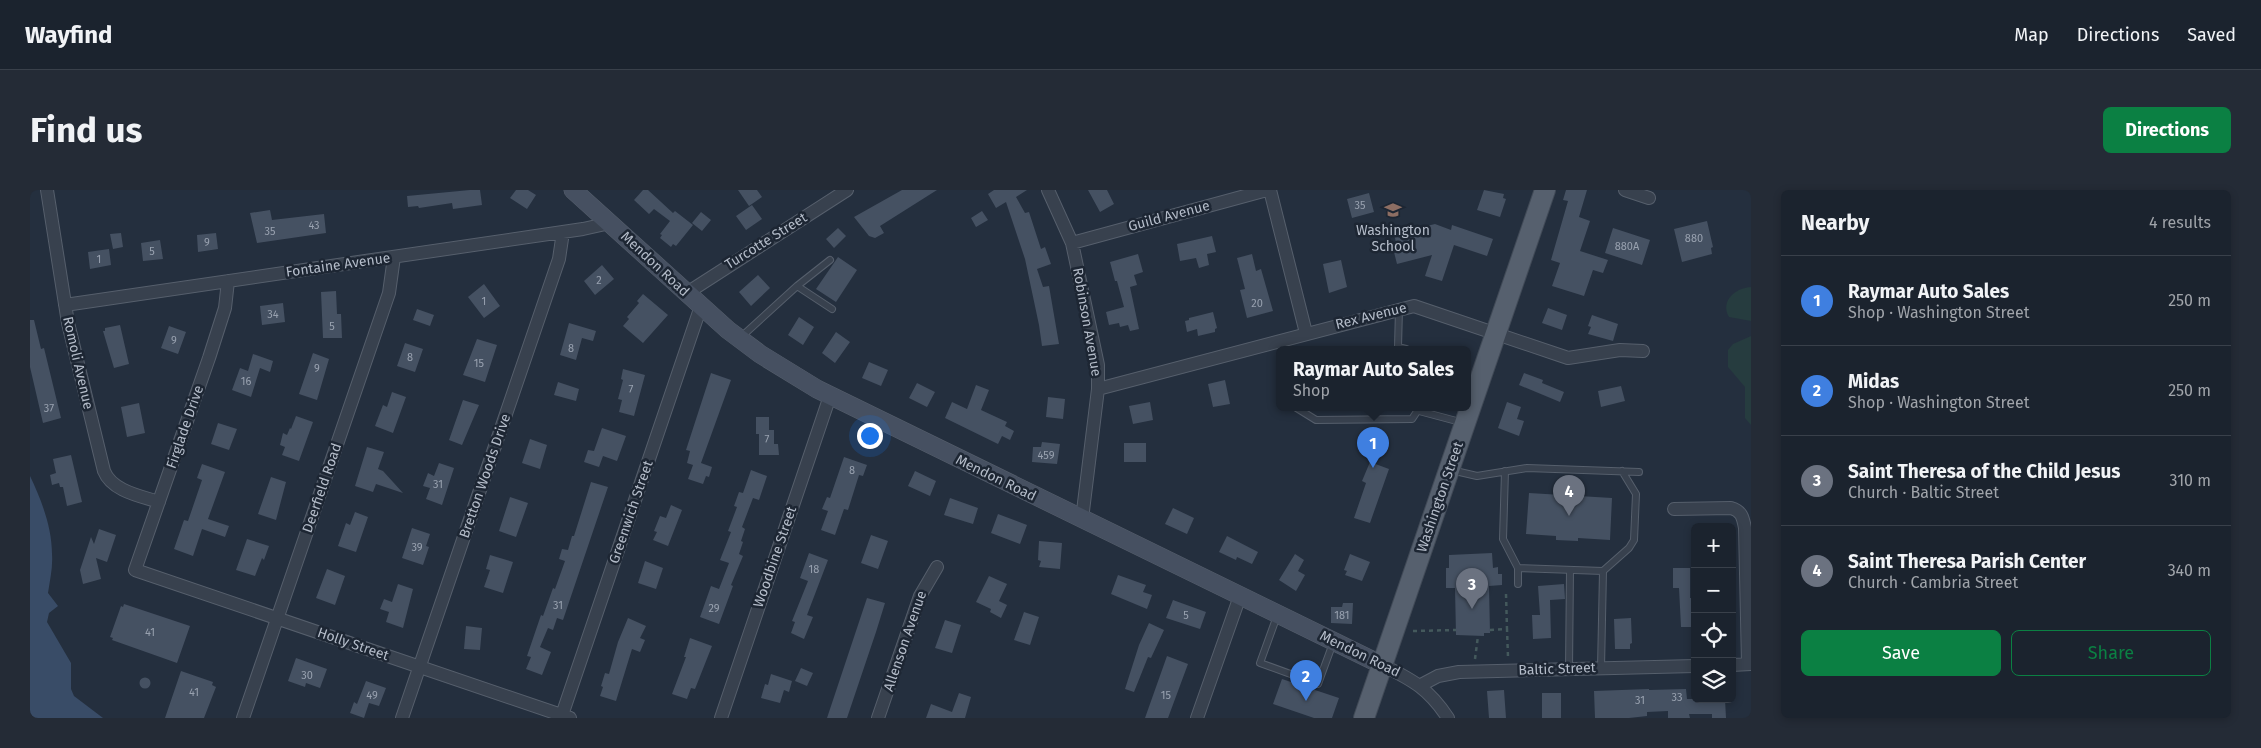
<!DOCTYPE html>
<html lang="en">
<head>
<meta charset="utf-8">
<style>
	body { margin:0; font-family:"Fira Sans",sans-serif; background:#242b36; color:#f1f3f6 }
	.controls { position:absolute; right:15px; bottom:15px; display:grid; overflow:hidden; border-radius:8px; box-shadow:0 2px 8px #0003 }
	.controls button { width:45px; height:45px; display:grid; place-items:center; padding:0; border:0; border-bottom:1px solid #39404a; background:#1b232e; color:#f1f3f6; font:25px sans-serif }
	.you { position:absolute; left:839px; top:245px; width:18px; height:18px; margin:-12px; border:4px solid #fff; border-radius:50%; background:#1a73e8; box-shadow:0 0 0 8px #1a73e833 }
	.badge { display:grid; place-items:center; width:32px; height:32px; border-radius:50%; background:#0b8043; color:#fff; font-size:16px; font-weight:700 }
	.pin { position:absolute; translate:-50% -41px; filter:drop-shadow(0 1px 2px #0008) }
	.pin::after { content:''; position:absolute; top:26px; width:18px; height:15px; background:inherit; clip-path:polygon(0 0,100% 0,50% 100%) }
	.popup { position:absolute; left:1246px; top:156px; width:195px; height:65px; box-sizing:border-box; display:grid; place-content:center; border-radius:8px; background:#1b232e; filter:drop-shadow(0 1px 4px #0005); font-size:16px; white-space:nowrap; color:#a0a4aa }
	.popup b { font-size:19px; color:#f1f3f6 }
	.popup::after { content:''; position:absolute; left:50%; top:100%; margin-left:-10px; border:10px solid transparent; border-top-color:#1b232e }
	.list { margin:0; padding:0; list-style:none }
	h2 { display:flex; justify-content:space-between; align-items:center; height:65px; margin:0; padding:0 20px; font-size:21px }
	h2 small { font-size:16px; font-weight:400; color:#a0a4aa }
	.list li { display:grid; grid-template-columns:32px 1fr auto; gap:15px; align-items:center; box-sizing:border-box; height:90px; padding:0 20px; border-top:1px solid #39404a }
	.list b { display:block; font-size:19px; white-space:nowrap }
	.list p { margin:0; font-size:16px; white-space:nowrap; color:#a0a4aa }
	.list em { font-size:16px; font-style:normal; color:#a0a4aa }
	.actions { display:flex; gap:10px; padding:15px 20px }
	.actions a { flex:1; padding:11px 0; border:1px solid #0b8043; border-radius:8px; text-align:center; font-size:18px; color:#0b8043 }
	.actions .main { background:#0b8043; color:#fff }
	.icon { flex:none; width:28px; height:28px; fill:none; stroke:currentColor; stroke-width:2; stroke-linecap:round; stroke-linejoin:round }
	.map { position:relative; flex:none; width:1721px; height:528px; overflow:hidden; border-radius:8px }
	header { display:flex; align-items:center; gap:30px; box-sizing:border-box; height:70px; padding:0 25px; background:#1b232e; border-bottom:1px solid #39404a }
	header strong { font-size:24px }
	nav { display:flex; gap:28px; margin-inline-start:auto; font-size:18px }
	.intro { display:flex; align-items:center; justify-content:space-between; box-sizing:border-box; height:120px; padding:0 30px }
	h1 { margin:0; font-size:35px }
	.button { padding:12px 22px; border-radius:8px; background:#0b8043; color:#fff; font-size:18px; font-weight:700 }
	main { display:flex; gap:30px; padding:0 30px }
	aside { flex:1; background:#1b232e; border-radius:8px; box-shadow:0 2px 8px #0003 }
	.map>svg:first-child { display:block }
	.green { fill:#263c3f }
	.water { fill:#394c67 }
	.building { fill:#455162 }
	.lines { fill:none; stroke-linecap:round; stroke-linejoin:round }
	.lane-casing { stroke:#565f6c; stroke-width:8 }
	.street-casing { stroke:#565f6c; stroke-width:14 }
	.secondary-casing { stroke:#565f6c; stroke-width:19 }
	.primary-casing { stroke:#414a57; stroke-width:22 }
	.path { stroke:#44595c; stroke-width:2.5; stroke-dasharray:4 4; stroke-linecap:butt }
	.lane { stroke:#38414e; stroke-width:6 }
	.street { stroke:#38414e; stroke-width:12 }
	.secondary { stroke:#465061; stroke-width:18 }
	.primary { stroke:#56606e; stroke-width:20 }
	.labels { text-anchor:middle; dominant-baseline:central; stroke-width:5; stroke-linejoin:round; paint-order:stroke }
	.number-label { font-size:11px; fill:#98a1af }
	.street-label { font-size:14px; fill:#b4bcc9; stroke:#1d2633 }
	.poi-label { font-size:14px; fill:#b4bcc9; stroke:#1d2633 }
</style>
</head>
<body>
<header>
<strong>Wayfind</strong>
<nav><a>Map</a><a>Directions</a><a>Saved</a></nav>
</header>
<div class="intro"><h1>Find us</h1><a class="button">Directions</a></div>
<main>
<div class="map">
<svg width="1721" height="528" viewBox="0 0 1721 528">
	<rect width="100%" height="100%" fill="#242f3e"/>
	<path class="green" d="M1721 97V131L1699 127C1690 111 1705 98 1721 97Z
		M1721 146V235L1715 228V197L1698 177V160L1703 154Z"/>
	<path class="water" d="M0 286C11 309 22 337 22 364 23 377 20 390 18 403L28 416 19 423 17 432 41 473V499L44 506 73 528H0Z"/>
	<path class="building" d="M440 0H450L452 15 423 19 422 13 389 18 388 16 378 17 377 6Z
		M486 0H498L506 5 497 19 480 8Z
		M613 0H618L643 23 645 21 663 35 646 56 643 54 641 57 630 48 632 45 630 44 640 31 624 19 619 24 604 10Z
		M708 0H727L732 7 719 16Z
		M872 0H907L850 36 854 43 845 48 839 46 824 27Z
		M964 0H997L986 7 995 23 999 22 1011 59 1015 57 1021 74 1007 79 1013 97 1019 96 1029 154 1012 156 1009 135 995 69 976 12 966 18 958 4Z
		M1058 0H1077L1084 14 1070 22Z
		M1454 0 1474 4 1473 8 1476 9 1470 27 1447 20Z
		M1536 0H1557L1549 27 1560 31 1550 61 1578 70 1573 83 1563 80 1554 106 1522 96 1530 73 1521 70 1538 11 1533 10Z
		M1339 3 1344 22 1322 28 1317 9Z
		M722 15 732 29 716 40 706 26Z
		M240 20 242 30 294 24 296 43 227 53 220 23Z
		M952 21 958 30 946 37 941 28Z
		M671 22 681 30 672 41 662 33Z
		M1677 31 1683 57 1681 58 1682 64 1652 72 1644 39Z
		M1405 34 1421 40 1422 35 1463 49 1457 66 1424 55 1412 91 1395 86 1402 65 1367 74 1364 62 1368 61 1364 44Z
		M808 38 816 46 804 58 796 49Z
		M1583 38 1620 50 1612 75 1575 63Z
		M91 43 93 57 83 59 80 44Z
		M186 43 188 59 168 62 167 45Z
		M1182 46 1186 62 1177 64 1179 75 1169 78 1166 68 1150 71 1147 54Z
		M130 50 133 69 113 71 111 53Z
		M79 59 81 75 60 79 58 62Z
		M1108 64 1113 82 1104 85 1107 95 1100 97 1109 139 1100 141 1098 135 1090 137 1089 133 1079 135 1076 122 1094 117 1087 91H1085L1080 72Z
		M1222 64 1226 81 1231 79 1243 121 1217 128 1210 100 1215 99 1207 68Z
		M808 67 827 80 806 112 786 99Z
		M1311 70 1317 97 1299 103 1293 74Z
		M572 75 584 89 565 105 554 91Z
		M728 85 740 98 721 116 709 102Z
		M454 94 470 116 454 128 438 107Z
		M306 101 307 124H311L312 148H293L291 102Z
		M613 104 638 125 613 153 593 136 599 129 597 127 609 113 607 111Z
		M253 113 255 132 232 135 230 116Z
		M1518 118 1537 125 1532 140 1512 133Z
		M387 119 404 125 400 136 383 130Z
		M1183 122 1187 138 1185 139V142L1168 146 1167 139 1157 142 1155 131 1159 130V128Z
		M1562 125 1588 134 1583 151 1558 144 1561 137 1558 136Z
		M769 127 784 137 773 155 758 145Z
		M0 130H4L11 159 14 158 31 228 13 233 0 177Z
		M539 133 566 141 563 151 552 148 546 170 530 165Z
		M90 135 99 174 84 178 73 141H75V138Z
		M139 136 156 142 148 164 131 158Z
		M806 142 820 152 805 173 792 163Z
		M447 149 467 155 455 192 433 185Z
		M375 153 393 159 385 182 367 176Z
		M283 163 299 169 287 210 269 204Z
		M223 164 243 171 240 182 230 178 221 207 202 200 210 178 218 181Z
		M839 172 858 180 851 196 832 188Z
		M593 179 615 185 604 226 589 222 592 210 588 209 593 190 591 189Z
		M681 183 701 190 671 273 682 277 679 287 676 286 673 294 658 289 663 275 657 273 660 261 656 260Z
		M1494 183 1513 190 1512 193 1534 202 1530 212 1489 195Z
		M1195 190 1200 214 1183 217 1178 194Z
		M528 192 549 199 546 211 524 205Z
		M887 193 905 202 897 217 879 208Z
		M946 195 959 200 951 220 977 232 975 236 984 241 980 250 972 246 968 254 915 228 922 212 937 219Z
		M1591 196 1595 211 1571 217 1568 201Z
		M362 202 376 207 363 243 345 236 353 215 357 217Z
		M1018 207 1035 209 1033 229 1016 227Z
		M433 210 449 215 432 255 419 250Z
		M1120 212 1123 230 1103 234 1099 216Z
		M1477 212 1491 217 1487 229 1494 231 1489 246 1468 238Z
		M109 213 115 243 97 247 91 217Z
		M266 226 283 232 269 271 252 265 255 257 250 255 253 243 257 245 260 238 261 239Z
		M726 227H739V240H744V254H748L749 265H729V244H726Z
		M188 233 207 239 199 260 181 254Z
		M572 238 596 246 587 271 573 266 569 277 554 272 558 260 564 261Z
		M500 249 517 255 510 279 492 273Z
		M1012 252 1030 254 1027 274 1002 272 1003 257H1011Z
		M1094 253H1116V272H1094Z
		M337 257 354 262 348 279 353 281 373 303 346 294 343 302 325 296Z
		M41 265 52 312 37 316 33 297H30L29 293 22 295 20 285 26 283 23 269Z
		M814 267 837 275 833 286 829 285 818 320 814 319 805 345 791 340 798 321 792 319 797 307 800 308Z
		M1340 272 1359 279 1340 333 1324 328 1336 293 1332 291Z
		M409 273 424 278 412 315 396 309 400 298 393 296 398 283 404 286Z
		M172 274 195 282 178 329 199 336 195 347 172 339 163 366 144 359 154 330 158 331 172 290 167 288Z
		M721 280 737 286 729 310 723 308 712 337 715 339 711 351 713 352 709 364 713 366 701 395 703 396 689 434 670 427 681 396 689 399 699 373 690 370 701 342 698 341 707 317 704 316 709 302 713 303Z
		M885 281 906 291 900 306 878 296Z
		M241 287 256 292 246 330 228 324Z
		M561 292 578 297 533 430 527 428 523 440 518 438 510 457 521 462 512 485 496 479 501 467 497 466 511 425 513 426 523 398 525 399 535 371 529 369 532 359 538 360 542 346H544Z
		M1499 303 1582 308 1580 350 1548 348V351L1526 350V346L1496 344Z
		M480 307 498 313 486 347 469 341Z
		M920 308 948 318 943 334 914 325Z
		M641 315 652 320 638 356 623 350 627 342 624 341 630 326 636 328Z
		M1143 318 1164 328 1157 344 1135 334Z
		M325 322 338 327 326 362 308 356 316 333 320 335Z
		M968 324 997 335 990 354 961 343Z
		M382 338 400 344 396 356 399 357 393 375 372 368Z
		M69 339 86 345 77 372 66 368 71 389 53 394 50 380 61 347 64 354Z
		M841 345 858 351 848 379 831 373Z
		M1197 346 1228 362 1222 374 1207 367 1206 370 1189 362Z
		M217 349 239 356 234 370 232 368 225 386 206 380Z
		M1009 351 1032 353 1030 379 1009 377 1011 371 1008 370Z
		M779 363 798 370 777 425 783 427 774 449 761 443 765 432 762 431 778 391 770 388Z
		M1462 363 1463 378 1468 377V384H1472V395L1459 396 1460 443H1454V446L1426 445 1425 398H1416V378H1419V365Z
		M1265 364 1274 370 1268 381 1275 385 1266 401 1249 390Z
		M1320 364 1340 372 1332 391 1315 385 1317 381 1314 380Z
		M460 365 483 372 473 403 454 397 460 380 456 379Z
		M615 371 633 378 626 399 608 393Z
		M1643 378H1660V408H1665V437H1651L1649 398H1643Z
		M297 379 315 386 305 415 286 408Z
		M1088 385 1116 395 1113 402 1122 405 1117 419 1081 404Z
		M959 386 977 394 969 411 977 415 971 428 960 422 961 419 946 412Z
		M368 394 383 399 373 438 356 432 359 422 350 419 354 409 362 412Z
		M1534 394 1535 409 1520 410 1521 448 1503 449 1502 425H1510L1508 396Z
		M837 408 855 413 846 442 817 528H797Z
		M1143 410 1176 422 1170 439 1136 428Z
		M1313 413H1323L1322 434 1301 433V417H1312Z
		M94 414 160 436 147 473 82 450 83 448 80 447 91 416 93 417Z
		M994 422 1009 427 1000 455 984 450Z
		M598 428 616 436 610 448 615 450 610 462 602 459 586 511 570 506 573 497 571 496 575 483 579 484 588 452Z
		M1601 428 1602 453 1600 454V459H1585L1584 429Z
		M915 430 931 435 922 463 905 458Z
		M1119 433 1134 440 1121 468 1118 467 1104 502 1095 499 1109 455Z
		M436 436 452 438 450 460 434 459Z
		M660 448 682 456 665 499 661 498 657 509 642 504 656 467H654Z
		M1137 466 1158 474 1138 528H1115Z
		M266 468 297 479 290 498 276 493 275 497 258 491Z
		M771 478 783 483 777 496 765 491Z
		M151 481 183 492 182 495 186 497 174 528H135Z
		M741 484 762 491 759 502 754 500 750 513 731 508 735 494 738 495Z
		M109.5 493a5.5 5.5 0 1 1 11 0a5.5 5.5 0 1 1-11 0Z
		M1252 489 1309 508 1302 528H1284L1243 514Z
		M336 491 356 498 349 516 339 513 334 528 320 523 324 512 327 514Z
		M1619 499V500L1656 499 1657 509H1695L1696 528H1682V524H1659L1660 528H1638V521L1617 522V526L1599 528H1565L1564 501Z
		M1474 500 1476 528H1459L1457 501Z
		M929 503 941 507 935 528H896L901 514 922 522Z
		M1512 503H1531V528H1512Z"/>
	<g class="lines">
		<g class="lane-casing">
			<path id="lane" d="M767 96 802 119
				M1369 119 1368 157 1376 159
				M710 148 767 96 800 70
				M1265 217 1286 230 1382 229 1390 217
				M1389 221 1434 233
				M1421 280 1447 286 1497 278 1609 282
				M1475 281 1473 349 1488 378V394
				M1488 378 1573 381 1599 358 1604 350 1606 304 1592 281
				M1247 426 1230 473 1288 494 1303 453
				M1571 478 1573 381
				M1539 479 1540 380"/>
		</g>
		<g class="street-casing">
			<path id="street" d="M17 0 38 133 74 281C82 301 110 306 129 312
				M1018 0 1042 53 1068 175V199L1052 329
				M1240 0 1276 143
				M1595 0 1619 8
				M1042 53 1237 0
				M198 91 195 118 179 168 105 380 540 528
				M657 103 817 0
				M35 115 553 39 580 33
				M1068 199 1384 116 1538 168 1590 160 1613 161
				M1644 319 1701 318C1712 321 1713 328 1715 338L1718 474
				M1352 475C1383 490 1399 499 1418 528
				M1702 475 1721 474
				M1391 495 1408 486 1429 482 1665 476
				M213 528 359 103 364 67
				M372 528 529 69 533 42
				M531 528 671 116
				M691 528 800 206
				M848 528 890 406 907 377
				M1167 528 1210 406"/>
		</g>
		<g class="secondary-casing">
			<path id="secondary" d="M543 0 698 140 730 164 787 199 1352 475"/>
		</g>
		<g class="primary-casing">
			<path id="primary" d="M1334 528 1515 0"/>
		</g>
		<path class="path" d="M1476 404 1477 439
			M1460 440 1477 439 1478 467
			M1383 441 1426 440
			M1445 469 1448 446"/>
		<use href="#lane" class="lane"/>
		<use href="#street" class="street"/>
		<use href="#secondary" class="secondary"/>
		<use href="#primary" class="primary"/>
	</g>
	<defs>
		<g id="school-bare" transform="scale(1.35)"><path d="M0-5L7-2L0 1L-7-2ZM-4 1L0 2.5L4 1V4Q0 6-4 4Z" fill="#8d6e63" stroke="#1d2633" stroke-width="2.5" paint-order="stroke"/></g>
	</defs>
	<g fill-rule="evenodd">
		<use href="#school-bare" x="1363" y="20"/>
	</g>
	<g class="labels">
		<g class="number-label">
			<text x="1330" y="15">35</text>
			<text x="284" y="35">43</text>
			<text x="240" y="41">35</text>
			<text x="1664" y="48">880</text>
			<text x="177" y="52">9</text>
			<text x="1597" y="56">880A</text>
			<text x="122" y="61">5</text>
			<text x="69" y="69">1</text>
			<text x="569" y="90">2</text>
			<text x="454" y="111">1</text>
			<text x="1227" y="113">20</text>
			<text x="243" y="124">34</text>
			<text x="302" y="136">5</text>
			<text x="144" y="150">9</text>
			<text x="541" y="158">8</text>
			<text x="380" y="167">8</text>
			<text x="449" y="173">15</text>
			<text x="287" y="178">9</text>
			<text x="216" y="191">16</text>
			<text x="601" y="199">7</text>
			<text x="19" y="218">37</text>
			<text x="737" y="249">7</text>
			<text x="1016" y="265">459</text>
			<text x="822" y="280">8</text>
			<text x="408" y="294">31</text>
			<text x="387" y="357">39</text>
			<text x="784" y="379">18</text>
			<text x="528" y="415">31</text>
			<text x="684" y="418">29</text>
			<text x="1156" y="425">5</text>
			<text x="1312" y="425">181</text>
			<text x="120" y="442">41</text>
			<text x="277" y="485">30</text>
			<text x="164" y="502">41</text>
			<text x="342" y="505">49</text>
			<text x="1136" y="505">15</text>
			<text x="1647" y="507">33</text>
			<text x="1610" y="510">31</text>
		</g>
		<g class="street-label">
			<text transform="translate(1139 26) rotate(-15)">Guild Avenue</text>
			<text transform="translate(736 51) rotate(-32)">Turcotte Street</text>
			<text transform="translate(625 74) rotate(43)">Mendon Road</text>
			<text transform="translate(308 75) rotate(-8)">Fontaine Avenue</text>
			<text transform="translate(1341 126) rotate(-14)">Rex Avenue</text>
			<text transform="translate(1057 132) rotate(80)">Robinson Avenue</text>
			<text transform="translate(48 173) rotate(77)">Romoli Avenue</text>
			<text transform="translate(155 237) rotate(-71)">Firglade Drive</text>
			<text transform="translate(455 286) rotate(-71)">Bretton Woods Drive</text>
			<text transform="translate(966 288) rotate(26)">Mendon Road</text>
			<text transform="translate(292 298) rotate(-71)">Deerfield Road</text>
			<text transform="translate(1410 307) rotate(-71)">Washington Street</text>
			<text transform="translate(601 322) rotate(-71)">Greenwich Street</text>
			<text transform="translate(745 367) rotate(-71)">Woodbine Street</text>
			<text transform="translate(875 451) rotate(-71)">Allenson Avenue</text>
			<text transform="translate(323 454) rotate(19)">Holly Street</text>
			<text transform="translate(1330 464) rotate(26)">Mendon Road</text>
			<text transform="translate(1527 479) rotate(-2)">Baltic Street</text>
		</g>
		<g class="poi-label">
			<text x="1363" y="40">Washington<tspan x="1363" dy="16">School</tspan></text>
		</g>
	</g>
</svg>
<div class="controls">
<button>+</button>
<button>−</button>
<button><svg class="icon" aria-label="locate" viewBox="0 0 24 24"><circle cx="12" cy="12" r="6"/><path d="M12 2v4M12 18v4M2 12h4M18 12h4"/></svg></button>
<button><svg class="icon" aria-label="layers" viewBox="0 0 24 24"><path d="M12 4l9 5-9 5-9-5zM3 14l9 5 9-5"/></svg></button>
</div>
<div class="you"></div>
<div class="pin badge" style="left:1343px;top:278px;background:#3f7fe0">1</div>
<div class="popup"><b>Raymar Auto Sales</b>Shop</div>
<div class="pin badge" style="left:1276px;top:511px;background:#3f7fe0">2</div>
<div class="pin badge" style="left:1442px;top:419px;background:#6b7280">3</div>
<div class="pin badge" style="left:1539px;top:326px;background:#6b7280">4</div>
</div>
<aside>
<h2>Nearby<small>4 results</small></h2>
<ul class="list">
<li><span class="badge" style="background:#3f7fe0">1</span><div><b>Raymar Auto Sales</b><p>Shop · Washington Street</p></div><em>250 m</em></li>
<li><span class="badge" style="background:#3f7fe0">2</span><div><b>Midas</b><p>Shop · Washington Street</p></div><em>250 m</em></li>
<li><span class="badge" style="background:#6b7280">3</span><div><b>Saint Theresa of the Child Jesus</b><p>Church · Baltic Street</p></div><em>310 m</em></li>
<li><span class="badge" style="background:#6b7280">4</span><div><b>Saint Theresa Parish Center</b><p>Church · Cambria Street</p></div><em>340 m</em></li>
</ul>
<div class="actions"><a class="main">Save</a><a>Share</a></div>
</aside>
</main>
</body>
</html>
